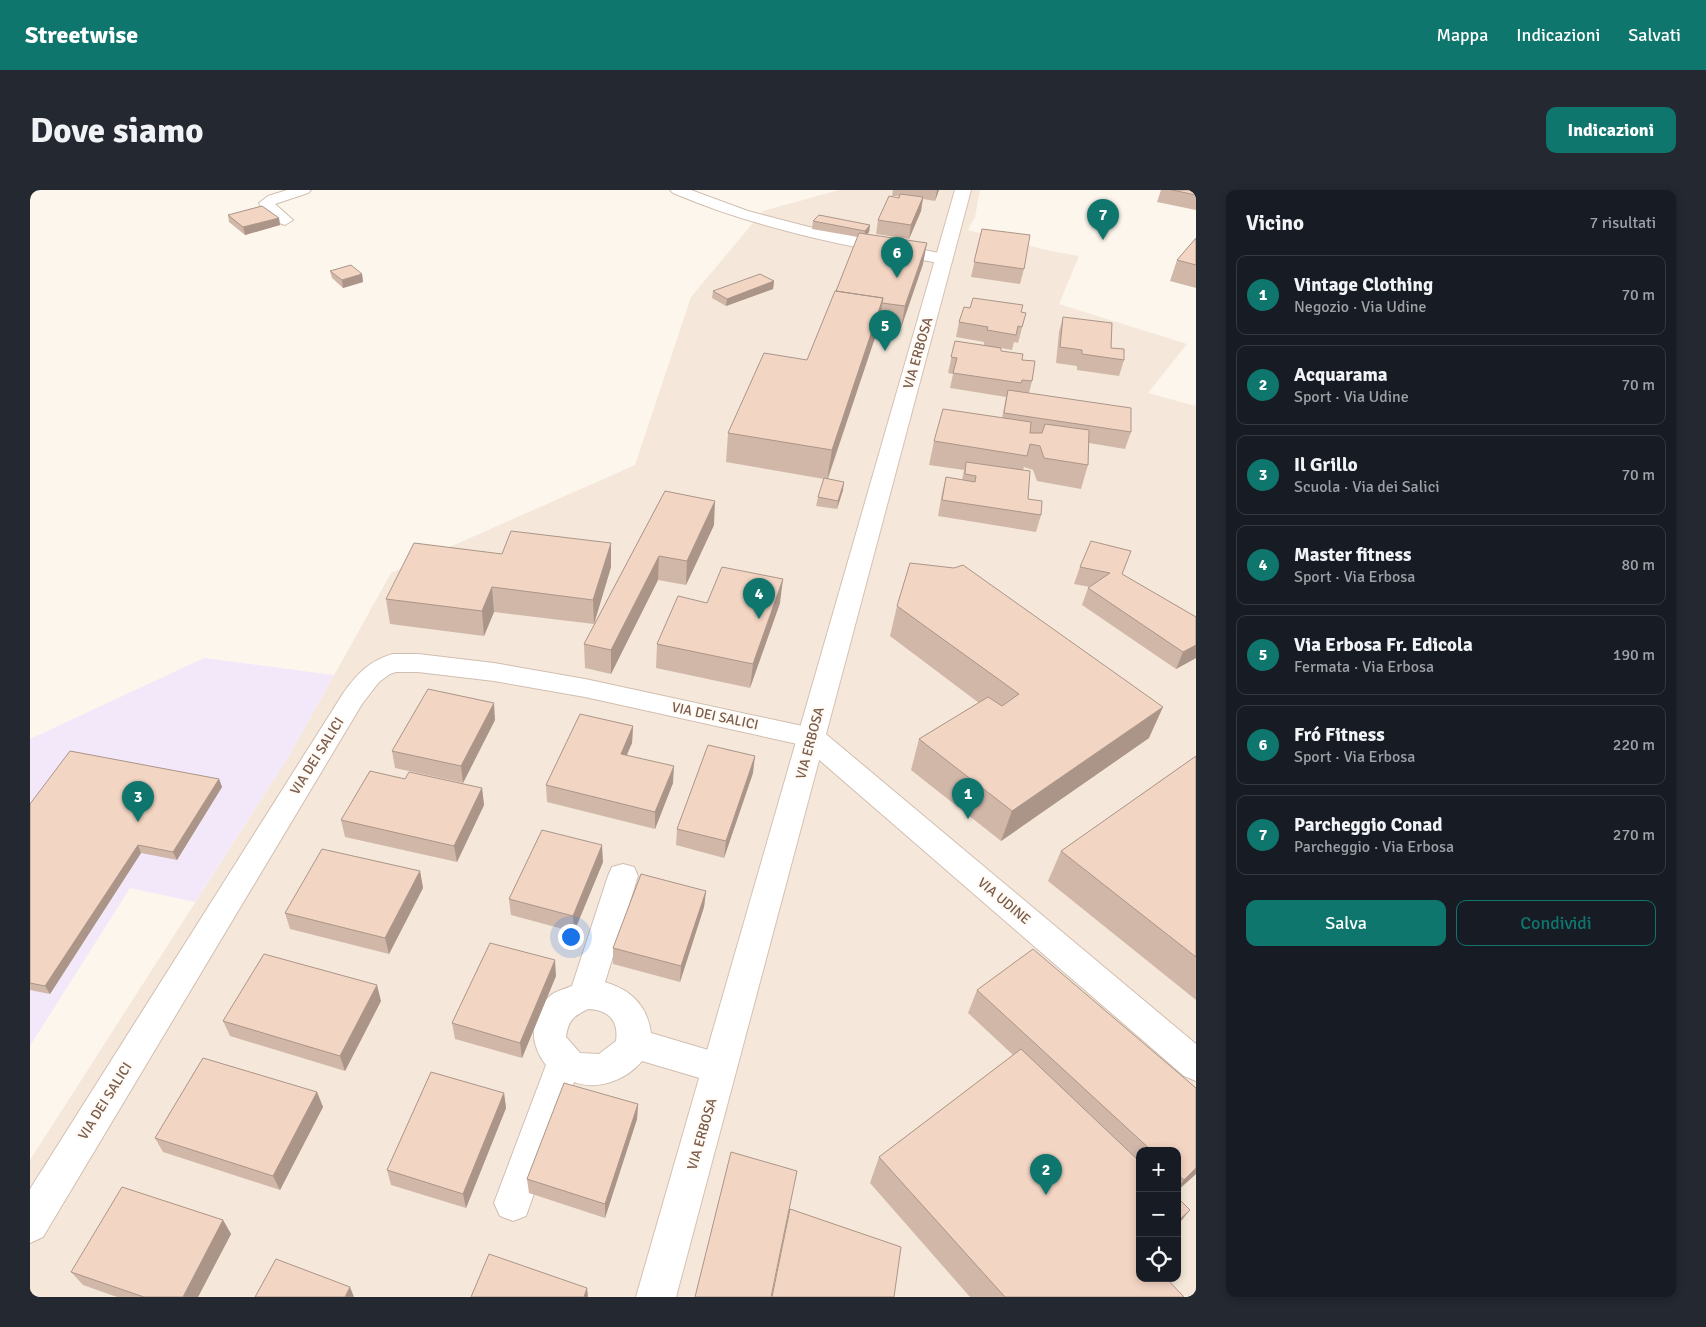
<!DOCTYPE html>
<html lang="it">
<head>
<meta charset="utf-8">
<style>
	body { margin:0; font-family:Signika,sans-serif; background:#242831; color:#f1f3f6 }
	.controls { position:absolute; right:15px; bottom:15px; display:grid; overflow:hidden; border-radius:10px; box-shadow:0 2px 8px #0003 }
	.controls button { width:45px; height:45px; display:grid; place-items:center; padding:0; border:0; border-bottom:1px solid #363941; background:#171b24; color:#f1f3f6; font:25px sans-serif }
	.you { position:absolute; left:540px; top:746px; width:18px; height:18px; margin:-12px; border:4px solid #fff; border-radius:50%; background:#1a73e8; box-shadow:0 0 0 8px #1a73e833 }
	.badge { display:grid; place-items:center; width:32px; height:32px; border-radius:50%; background:#0f766e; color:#fff; font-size:16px; font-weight:700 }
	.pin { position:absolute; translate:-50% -41px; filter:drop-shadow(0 1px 2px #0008) }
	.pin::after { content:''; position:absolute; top:26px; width:18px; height:15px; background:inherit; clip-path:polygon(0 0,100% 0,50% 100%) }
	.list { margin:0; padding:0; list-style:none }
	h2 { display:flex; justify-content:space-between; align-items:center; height:65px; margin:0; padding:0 20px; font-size:21px }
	h2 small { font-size:16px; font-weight:400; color:#9ea1a6 }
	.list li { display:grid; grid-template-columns:32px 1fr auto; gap:15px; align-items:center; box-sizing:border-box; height:80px; margin:0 10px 10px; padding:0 10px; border:1px solid #363941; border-radius:10px }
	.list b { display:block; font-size:19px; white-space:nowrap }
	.list p { margin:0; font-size:16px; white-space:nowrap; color:#9ea1a6 }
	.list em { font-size:16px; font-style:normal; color:#9ea1a6 }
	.actions { display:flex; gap:10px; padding:15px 20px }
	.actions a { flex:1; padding:11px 0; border:1px solid #0f766e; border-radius:10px; text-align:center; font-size:18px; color:#0f766e }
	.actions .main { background:#0f766e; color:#fff }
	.icon { flex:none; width:28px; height:28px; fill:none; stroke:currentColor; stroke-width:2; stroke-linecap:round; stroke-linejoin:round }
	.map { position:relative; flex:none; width:1166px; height:1107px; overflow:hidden; border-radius:10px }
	header { display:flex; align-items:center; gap:30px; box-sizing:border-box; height:70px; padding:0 25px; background:#0f766e; color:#fff }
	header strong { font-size:24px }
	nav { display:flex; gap:28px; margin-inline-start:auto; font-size:18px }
	.intro { display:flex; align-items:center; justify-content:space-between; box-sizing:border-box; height:120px; padding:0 30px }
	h1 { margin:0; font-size:35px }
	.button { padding:12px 22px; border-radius:10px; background:#0f766e; color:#fff; font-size:18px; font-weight:700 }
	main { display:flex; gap:30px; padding:0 30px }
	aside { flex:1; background:#171b24; border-radius:10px; box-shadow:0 2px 8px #0003 }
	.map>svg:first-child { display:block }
	.residential { fill:#f5e8da; fill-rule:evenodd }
	.education { fill:#f3e8fa }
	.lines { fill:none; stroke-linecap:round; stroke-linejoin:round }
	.street-casing { stroke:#d1beb0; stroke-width:2 }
	.secondary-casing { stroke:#d6c0b0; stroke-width:2 }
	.street { fill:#fff; fill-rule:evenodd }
	.secondary { fill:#fff; fill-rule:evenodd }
	.wall { fill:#d1b7a8 }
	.shaded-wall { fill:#aa9588 }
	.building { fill:#f3d5c3; stroke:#aa9588 }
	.labels { text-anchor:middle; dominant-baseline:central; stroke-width:4; stroke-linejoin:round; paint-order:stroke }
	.street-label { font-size:14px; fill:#7a5c4d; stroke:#fffaf3 }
</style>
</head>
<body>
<header>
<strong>Streetwise</strong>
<nav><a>Mappa</a><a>Indicazioni</a><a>Salvati</a></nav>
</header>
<div class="intro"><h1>Dove siamo</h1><a class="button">Indicazioni</a></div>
<main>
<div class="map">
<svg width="1166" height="1107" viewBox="0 0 1166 1107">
	<rect width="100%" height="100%" fill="#fdf6ec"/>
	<path class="residential" d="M809 0H950L945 27 938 40 1021 61 1049 66 1029 114 1157 154 1118 203 1166 216V1107H0V970L259 566 361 383 605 275 661 107 733 21ZM1110 961H1147V1088H1110Z"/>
	<path class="education" d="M174 468 304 485 259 566 165 712 100 698 0 856V549Z"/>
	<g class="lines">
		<g class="street-casing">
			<path id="street" d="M257 0H281L278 3 245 14 263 30 255 35C244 32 233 23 229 13L238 6Z
				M640 0H661L718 21 779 37 914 64 920 65 922 69 920 73 914 74C821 57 730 40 643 3Z
				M363 464H388L464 473 555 489 791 540 1166 854V891L1154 886 772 555 555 507 464 491 388 482H366L360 484 349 492 332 514 13 1047 0 1053V999L314 502C328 483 339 471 363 464Z
				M593 674 604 677 608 686 575 792C601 800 617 815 621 843L702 867 707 878 702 889 690 894 612 871C596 890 568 901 544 892L496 1026 483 1031 470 1026 464 1013 516 875C499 854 499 824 520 806 525 801 535 799 542 796L578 686 582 677ZM558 819C578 820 589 830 586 851L569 864 550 863 536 847C538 830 544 826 558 819Z"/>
		</g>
		<g class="secondary-casing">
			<path id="secondary" d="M925 0H941L646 1107H606Z"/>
		</g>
		<use href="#street" class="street"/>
		<use href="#secondary" class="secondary"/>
	</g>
	<path class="wall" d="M863 0H909L905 11 893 9 891 21 879 49 846 44 848 30 869 6H862Z
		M1131 0H1166V20L1127 12Z
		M198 25 249 28 250 35 215 45 199 32Z
		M783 31 840 35 839 42 837 44 893 74 871 138 849 135 798 289 813 300 807 319 786 316 788 307 794 289 696 272 698 243 777 170 806 101 828 47 782 39Z
		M952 39 994 79 990 94 941 87Z
		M1166 48V98L1140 91 1147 70Z
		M300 81 332 84 333 92 313 98 302 88Z
		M744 91 743 99 696 116 682 108 683 101Z
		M940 118 996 123 988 153 984 152 982 160 971 158V161L992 170 1002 191 999 203 1101 242 1095 259 1059 253 1058 275 1051 299 1007 291 1003 280 994 277 993 280 998 309 1011 325 1006 342 908 326 912 303 916 287 932 290 934 280 899 275 904 251 972 228 976 207 920 198 923 184 918 183 925 151 954 155V152L926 147 929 132Z
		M1033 127 1081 158 1094 170 1089 186 1047 180V176L1026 173 1029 142Z
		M635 301 684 335 656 395 628 390 581 484 555 478 554 454Z
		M581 377 564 434 464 422 454 446 360 434 356 409Z
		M1050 377 1092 384 1166 427V468L1146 479 1052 415 1058 398 1060 397 1044 394Z
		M677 413H750L720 498 626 478 627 454Z
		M867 416 1119 548 971 651 881 580 889 549 949 513 860 446Z
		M465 530 433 593 365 578 362 561Z
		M603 536 602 553 597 565 643 593 625 639 517 612 516 595Z
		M1166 566V810L1018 691 1031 661Z
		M723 583 694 668 646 655 647 639Z
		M189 589 192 597 147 670 111 663 20 804 0 800V614Z
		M375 589 452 598 454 615 427 672 315 647 311 630Z
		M573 672 544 742 481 725 479 709Z
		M390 681 393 698 359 764 260 739 255 723Z
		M676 701 674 717 650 792 583 774V758Z
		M526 786 492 868 425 849 422 833Z
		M947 800 1166 898V984L1147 1001V961H1110V1088L1154 1107H940L840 993 849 967 983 865 938 823Z
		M351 811 315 881 200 846 193 831Z
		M287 902 293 917 250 1000 133 962 125 948Z
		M474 903 476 918 436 1018 361 995 357 980Z
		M608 914 607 929 575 1028 499 1003 497 989Z
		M193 1030 201 1044 168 1107H87L53 1095 41 1082Z"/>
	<path class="shaded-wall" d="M907 0H909L905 11Z
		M893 7 891 21 879 49 881 35Z
		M249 28 250 35 215 45 213 37Z
		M840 35 839 42 834 49 835 41Z
		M897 53 893 74 871 138 875 116Z
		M332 84 333 92 313 98 312 90Z
		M744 91 743 99 696 116 697 109Z
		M853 108 849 136 797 290 802 260Z
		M814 292 813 300 807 319 808 311Z
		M685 311 684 335 656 395 657 371Z
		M581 353V377L564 434 563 410Z
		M629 366 628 390 581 484V460Z
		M753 389 750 413 720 498 723 474Z
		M462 397 464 422 454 446 452 421Z
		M1166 455V468L1146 479 1153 462Z
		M464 513 465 530 433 593 431 576Z
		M1133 517 1119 548 971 651 982 621Z
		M603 536 602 553 590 580 591 564Z
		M725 566 723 583 694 668 696 651Z
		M644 576 643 593 625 639V622Z
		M189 589 192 597 147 670 143 662Z
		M452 598 454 615 427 672 424 656Z
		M108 655 111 663 20 804 15 796Z
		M572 655 573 672 544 742 543 726Z
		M390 681 393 698 359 764 355 748Z
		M676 701 674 717 650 792 651 776Z
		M525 770 526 786 492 868 490 853Z
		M347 795 351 811 315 881 310 866Z
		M287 902 293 917 250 1000 243 986Z
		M474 903 476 918 436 1018 433 1004Z
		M608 914 607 929 575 1028V1014Z
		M1166 978V984L1147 1001V998L1154 990Z
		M1160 1020 1147 1036V1032Z
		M193 1030 201 1044 168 1107H153Z
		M320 1097 324 1107H315Z
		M557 1098 558 1107H554Z"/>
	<path class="building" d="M1142 0H1166V5Z
		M870 4 893 7 881 35 848 30 859 6 869 8Z
		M232 16 249 28 213 37 198 25Z
		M789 25 840 35 835 41 783 31Z
		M952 39 1000 45 994 79 944 72Z
		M829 43 897 53 875 116 852 113 853 108 806 101Z
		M1166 48V75L1147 70Z
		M321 75 332 84 312 90 300 81Z
		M730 84 744 91 697 109 683 101Z
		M805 101 853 108 802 260 698 243 734 163 777 170Z
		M943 108 993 115 991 122 996 123 992 137 988 136 986 145 957 140 958 137 929 132 934 117 940 118Z
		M1033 127 1082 133 1081 158 1094 159V170L1052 164V160L1030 157Z
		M925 151 971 158V161L993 164 992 170 1005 171 1002 191 992 190 991 193 923 183 927 168 921 167Z
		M978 200 1101 218V242L974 223Z
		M913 219 1001 232 1000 243H1012L1015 234 1059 240 1058 275 1014 268 1010 256 1000 254 997 266 904 251Z
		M936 272 1000 281 998 309 1012 311 1011 325 912 310 916 287 945 292 946 286 935 284Z
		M794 288 814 292 808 311 788 307Z
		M635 301 685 311 657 371 629 366 581 460 554 454Z
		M481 341 581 353 563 410 462 397 452 421 356 409 384 353 472 364Z
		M1061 351 1101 361 1092 384 1166 427V455L1153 462 1058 398 1080 383 1050 377Z
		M880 373 924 378 933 375 1133 517 982 621 889 549 958 507 972 516 989 504 867 416Z
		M692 377 753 389 723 474 627 454 648 406 677 413Z
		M398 499 464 513 431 576 362 561Z
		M550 524 603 536 591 564 644 576 625 622 516 595Z
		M678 555 725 566 696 651 647 639Z
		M40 561 189 589 143 662 108 655 15 796 0 793V614Z
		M1166 566V767L1031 661Z
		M340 581 375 589 379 582 452 598 424 656 311 630Z
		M512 640 572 655 543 726 479 709Z
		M292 659 390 681 355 748 255 723Z
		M611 684 676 701 651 776 583 758Z
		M460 753 525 770 490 853 422 833Z
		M1003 759 1166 898V978L1154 990 1147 984V961H1122L947 800Z
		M234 764 347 795 310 866 193 831Z
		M991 859 1110 972V1088H1136L1154 1107H975L849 967Z
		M173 868 287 902 243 986 125 948Z
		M401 882 474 903 433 1004 357 980Z
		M534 893 608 914 575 1014 497 989Z
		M701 962 767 981 741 1107H665Z
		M92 997 193 1030 153 1107H114L41 1082Z
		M1147 1007 1160 1020 1147 1032Z
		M760 1019 871 1057 864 1107H742Z
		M459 1064 557 1098 554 1107H441Z
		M246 1069 320 1097 315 1107H225Z"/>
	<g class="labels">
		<g class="street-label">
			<text transform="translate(888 163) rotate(-74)">VIA ERBOSA</text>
			<text transform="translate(685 526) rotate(12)">VIA DEI SALICI</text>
			<text transform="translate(780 553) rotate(-75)">VIA ERBOSA</text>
			<text transform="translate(287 566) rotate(-58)">VIA DEI SALICI</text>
			<text transform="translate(974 711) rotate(40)">VIA UDINE</text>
			<text transform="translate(75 911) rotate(-58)">VIA DEI SALICI</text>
			<text transform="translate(672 944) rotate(-74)">VIA ERBOSA</text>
		</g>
	</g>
</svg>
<div class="controls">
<button>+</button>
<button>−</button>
<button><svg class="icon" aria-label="locate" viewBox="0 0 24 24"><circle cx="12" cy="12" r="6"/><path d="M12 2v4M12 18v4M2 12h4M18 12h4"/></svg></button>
</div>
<div class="you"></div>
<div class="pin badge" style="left:938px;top:629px">1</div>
<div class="pin badge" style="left:1016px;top:1005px">2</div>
<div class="pin badge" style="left:108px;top:632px">3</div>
<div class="pin badge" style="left:729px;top:429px">4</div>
<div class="pin badge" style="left:855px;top:161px">5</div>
<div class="pin badge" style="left:867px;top:88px">6</div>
<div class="pin badge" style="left:1073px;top:50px">7</div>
</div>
<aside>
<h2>Vicino<small>7 risultati</small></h2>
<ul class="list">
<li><span class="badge">1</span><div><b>Vintage Clothing</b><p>Negozio · Via Udine</p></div><em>70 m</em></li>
<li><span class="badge">2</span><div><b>Acquarama</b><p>Sport · Via Udine</p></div><em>70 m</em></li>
<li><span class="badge">3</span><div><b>Il Grillo</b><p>Scuola · Via dei Salici</p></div><em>70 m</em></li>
<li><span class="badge">4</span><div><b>Master fitness</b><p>Sport · Via Erbosa</p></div><em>80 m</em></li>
<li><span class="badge">5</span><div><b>Via Erbosa Fr. Edicola</b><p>Fermata · Via Erbosa</p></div><em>190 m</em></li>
<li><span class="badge">6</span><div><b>Fró Fitness</b><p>Sport · Via Erbosa</p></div><em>220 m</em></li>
<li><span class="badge">7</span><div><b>Parcheggio Conad</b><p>Parcheggio · Via Erbosa</p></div><em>270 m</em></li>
</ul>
<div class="actions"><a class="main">Salva</a><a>Condividi</a></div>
</aside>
</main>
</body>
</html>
